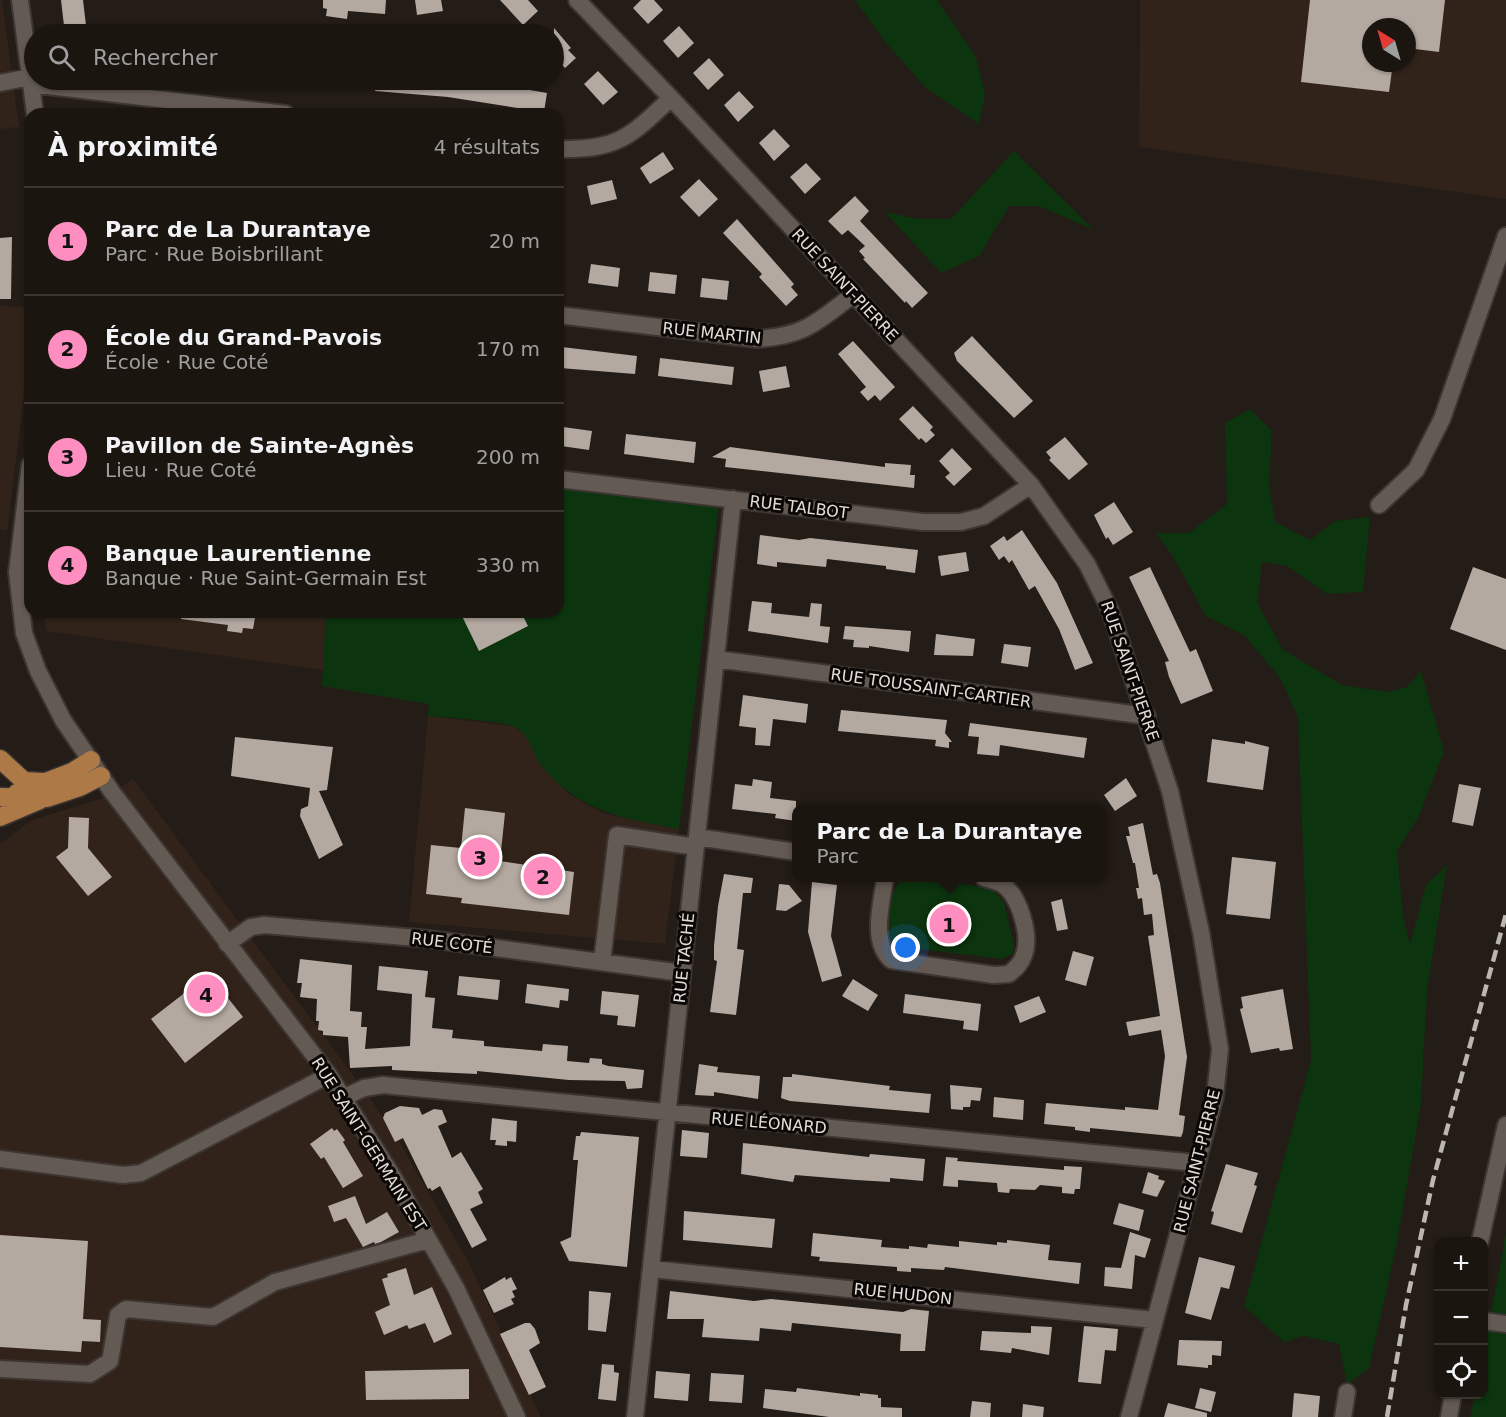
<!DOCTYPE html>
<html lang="fr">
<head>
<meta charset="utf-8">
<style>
	body { margin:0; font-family:"DejaVu Sans",sans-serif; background:#28221e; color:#f1f3f6 }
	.controls { position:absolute; right:18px; bottom:18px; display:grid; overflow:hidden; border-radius:12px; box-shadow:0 2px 4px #0004 }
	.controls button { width:54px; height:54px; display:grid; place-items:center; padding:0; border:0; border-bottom:2px solid #393430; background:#1b1510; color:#f1f3f6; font:30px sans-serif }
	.compass { position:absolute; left:1362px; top:18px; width:54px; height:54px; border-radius:50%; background:#1b1510; box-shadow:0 2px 4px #0004; rotate:323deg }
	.you { position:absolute; left:906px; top:948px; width:21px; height:21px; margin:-15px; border:4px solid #fff; border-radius:50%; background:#1a73e8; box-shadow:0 0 0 9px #1a73e833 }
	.badge { display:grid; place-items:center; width:39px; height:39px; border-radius:50%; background:#fd8ebf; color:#111; font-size:20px; font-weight:700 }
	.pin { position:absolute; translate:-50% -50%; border:3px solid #fff; box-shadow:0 2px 6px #0006 }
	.popup { position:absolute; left:792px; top:804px; width:315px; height:78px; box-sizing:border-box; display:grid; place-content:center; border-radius:12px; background:#1b1510; filter:drop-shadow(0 2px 4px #0005); font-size:20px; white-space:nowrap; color:#a09f9f }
	.popup b { font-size:22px; color:#f1f3f6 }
	.popup::after { content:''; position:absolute; left:50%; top:100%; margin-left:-12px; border:12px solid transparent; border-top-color:#1b1510 }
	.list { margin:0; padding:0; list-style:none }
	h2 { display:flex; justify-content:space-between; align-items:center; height:78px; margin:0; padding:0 24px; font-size:26px }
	h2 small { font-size:20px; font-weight:400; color:#a09f9f }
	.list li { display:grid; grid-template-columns:39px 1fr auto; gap:18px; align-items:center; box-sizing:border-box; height:108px; padding:0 24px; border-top:2px solid #393430 }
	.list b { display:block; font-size:22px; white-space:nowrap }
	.list p { margin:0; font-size:20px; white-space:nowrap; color:#a09f9f }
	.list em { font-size:20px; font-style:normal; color:#a09f9f }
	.icon { flex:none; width:33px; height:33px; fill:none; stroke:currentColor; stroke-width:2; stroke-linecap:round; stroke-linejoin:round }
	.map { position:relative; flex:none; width:1506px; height:1417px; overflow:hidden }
	.search { position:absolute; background:#1b1510; box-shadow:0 2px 4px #0004; left:24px; top:24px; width:540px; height:66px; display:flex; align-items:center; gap:15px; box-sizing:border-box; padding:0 21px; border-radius:33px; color:#a09f9f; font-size:22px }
	.panel { position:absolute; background:#1b1510; box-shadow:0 2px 4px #0004; left:24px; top:108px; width:540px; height:510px; border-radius:18px }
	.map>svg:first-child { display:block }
	.built { fill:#31231a; fill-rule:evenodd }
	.green { fill:#0c340e }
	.building { fill:#b4a9a1 }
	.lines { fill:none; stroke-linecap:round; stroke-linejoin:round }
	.minor-casing { stroke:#3c3532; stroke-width:20 }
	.major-casing { stroke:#3c3532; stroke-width:21 }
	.minor { stroke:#635a53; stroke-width:16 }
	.major { stroke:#ad7a47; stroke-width:18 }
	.rail { stroke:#bcb6b1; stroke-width:4.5; stroke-dasharray:12 6; stroke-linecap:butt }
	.labels { text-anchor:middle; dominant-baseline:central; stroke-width:6; stroke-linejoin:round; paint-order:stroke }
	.street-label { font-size:16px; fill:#e3ddd9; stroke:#0a0705 }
</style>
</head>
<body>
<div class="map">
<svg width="1506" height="1417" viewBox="0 0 1506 1417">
	<rect width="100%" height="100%" fill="#241c16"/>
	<path class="built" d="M0 0H2L19 127 0 129Z
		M1140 0H1506V199L1139 147ZM1371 27H1407V63H1371Z
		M0 306 30 307 23 403 7 531 0 529Z
		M44 612H326L324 670 46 631Z
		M428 716 512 726 525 734 543 768 569 794 602 813 679 829 665 944 409 922Z
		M133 779 372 1101 401 1145 468 1261 541 1417H0V844L32 820 106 797Z"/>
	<path class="green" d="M855 0H937L976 57 985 94 979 124 926 88 886 43Z
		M1014 151 1094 230 1039 206H1009L979 256 941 273 885 212 918 219H951Z
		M1250 409 1272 431 1269 484 1275 522 1310 540 1335 521 1370 517 1363 592 1327 594 1287 566 1262 562 1257 603 1283 650 1342 685 1387 692 1407 687 1421 671 1444 751 1419 816 1397 851 1403 916 1410 944 1426 885 1447 865 1427 990 1421 1104 1396 1248 1369 1368 1347 1385 1339 1344 1304 1336 1284 1342 1244 1306 1311 1060 1298 717 1280 678 1244 635 1206 616 1172 555 1156 533H1189L1227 504 1225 423Z
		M558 481 719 504 679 829C625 819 583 813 545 770 532 757 532 735 514 727 500 720 446 718 428 716L429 704 322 686 326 612H558Z
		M906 878 978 886 994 891 1004 902 1014 945 1013 953 1002 959 894 946C880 935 889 883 906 878Z
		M1506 1233V1417H1470L1475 1395 1484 1394V1351Z"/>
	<path class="building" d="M61 0H83L87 34H65Z
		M323 0H386L385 14 348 11 347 19 326 16 327 9 323 8Z
		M415 0H441L443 11 417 15Z
		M500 0H528L538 11 523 25Z
		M641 0H654L663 10 648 24 633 8Z
		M1310 0H1445L1439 52 1407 48V27H1371V63H1393L1389 92 1301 82Z
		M679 26 694 43 678 58 663 41Z
		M554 28 571 48 568 50 576 58 565 68 554 56Z
		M709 58 724 75 708 90 693 73Z
		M598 71 618 92 603 105 584 84Z
		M377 80H473L547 93 544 112 536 111 448 97 375 91Z
		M739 91 754 107 738 122 724 105Z
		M774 129 790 146 774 161 759 143Z
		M663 152 674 169 650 184 640 168Z
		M806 163 821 179 805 194 790 177Z
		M699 179 718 199 699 217 680 197Z
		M612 180 617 199 591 205 587 186Z
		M855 196 869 211 860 221 928 293 912 308 906 301 905 303 863 259 865 258 859 251 865 246 848 230 842 235 828 221Z
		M737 219 794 284 791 287 798 295 786 306 759 277 762 274 723 233Z
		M12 237 11 299H0V238Z
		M591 264 620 268 618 287 588 283Z
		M650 272 677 275 675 294 648 291Z
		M702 278 729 281 727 300 700 297Z
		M972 336 1033 401 1014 418 957 361 954 353Z
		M853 341 895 387 880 401 875 395 868 401 860 392 866 387 838 354Z
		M562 347 637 356 635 374 560 368Z
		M660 358 734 367 732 385 658 376Z
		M786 366 790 387 763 392 759 371Z
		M913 406 933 427 930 430 935 435 926 443 921 438 919 440 899 419Z
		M563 427 592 431 589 450 561 446Z
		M626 434 696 442 694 463 624 454Z
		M1065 437 1088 464 1069 480 1049 460 1051 458 1046 452Z
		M730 447 885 467V463L911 465 910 475H915L914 488 725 467 726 459 712 457Z
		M952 448 972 469 954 486 945 477 950 473 939 461Z
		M1114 502 1133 532 1113 545 1108 537 1106 539 1094 515Z
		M1022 530 1057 583 1093 663 1075 670 1059 629 1035 586 1029 590 1012 560 1009 563 1004 556 999 560 990 546 1004 536 1007 541Z
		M760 535 799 540 810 538 918 550 915 573 886 569V566L827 559 826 567 777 562V567L757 564Z
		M966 552 969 571 941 576 938 556Z
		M1150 567 1190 652 1196 649 1213 691 1181 704 1169 677 1165 662 1169 661 1129 577Z
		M1473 567 1506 579V650L1450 629Z
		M752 601 772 603 771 613 809 617 811 603 822 604 820 626 830 627 828 643 748 631Z
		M181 612H256L253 629 243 628 242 633 227 631 228 625 181 619Z
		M460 612H521L528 626 479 651Z
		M845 626 911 631 909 652 869 646V648L853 647 854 640 843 639Z
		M936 634 975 639 973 656 934 655Z
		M1004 644 1031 647 1028 667 1001 663Z
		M743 695 808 704 806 723 773 719 770 746 755 745 756 728 739 726Z
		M841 710 947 720 945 733 952 742H949V748L935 746 936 740 838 731Z
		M970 723 1087 738 1084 758 1000 745 999 756 977 754 979 737 968 736Z
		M235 737 333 747 327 790 319 791 343 845 319 859 300 816 301 809 308 806 310 788 231 776Z
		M1212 739 1245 744V741L1269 747 1263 790 1207 782Z
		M1126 778 1137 796 1115 811 1104 795Z
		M753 779 772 782 770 798 796 801V821L775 818 776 814 732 809 735 784 752 786Z
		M1459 784 1481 788 1473 826 1452 822Z
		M465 808 505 813 500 861 574 872 569 915 461 903 462 898 426 894 431 845 461 848Z
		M69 817 89 818 88 848 112 877 88 896 56 857 68 848Z
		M1143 823 1153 875 1157 874 1160 883 1187 1057 1179 1115 1185 1116 1183 1132 1181 1137 1090 1128V1132L1075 1130V1127L1044 1124 1046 1103 1125 1110V1107L1158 1110 1165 1056 1161 1030 1129 1036 1126 1022 1160 1016 1148 936 1154 935 1152 914 1144 915 1142 898 1138 899 1136 888H1139L1135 863H1133L1126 836H1130L1128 827Z
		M1232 857 1276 862 1270 919 1226 914Z
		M724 874 753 878 751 893H743L737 949 744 950 736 1015 710 1012 717 961 714 960V946L718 906Z
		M812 882 837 885 831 936 842 976 822 982 808 932Z
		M779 884 789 885 802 901 786 911 776 910Z
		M1062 899 1068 929 1057 931 1051 902Z
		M1073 951 1094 957 1086 986 1065 980Z
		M300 959 352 965 350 1011 362 1012 361 1027H367L365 1049 410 1046 412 994 377 990 379 966 428 971 425 997 435 998 432 1028 453 1030 452 1038 484 1041V1046L542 1051 543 1044 568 1046 567 1061 589 1063 590 1058 602 1059V1064L608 1066 644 1070 642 1088 627 1089 625 1081 569 1080 477 1071V1074L392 1070V1066L350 1068 348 1037 323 1035V1031L318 1030 319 1021H316L317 999 300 997 302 983H297Z
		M209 974 243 1017 185 1063 151 1019Z
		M459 976 500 980 498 1000 457 995Z
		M853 979 878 995 868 1011 842 996Z
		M527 984 569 989 568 1001 560 1000 559 1008 525 1003Z
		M1283 989 1293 1049 1280 1051 1279 1048 1251 1053 1240 1009 1243 1008 1241 997Z
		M602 991 639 995 635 1027 617 1025 618 1016 600 1014Z
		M905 994 981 1004 978 1031 963 1029 964 1021 903 1013Z
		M1039 996 1046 1012 1020 1023 1014 1006Z
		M699 1064 718 1067 717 1072 760 1076 758 1099 714 1092V1096L695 1095Z
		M792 1074 890 1086 889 1090 931 1094 929 1113 790 1101 781 1098 783 1077H792Z
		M950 1085 982 1088 980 1101 971 1100 970 1107H963V1110L951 1109Z
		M994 1097 1024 1100 1023 1120 993 1117Z
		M400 1106 419 1108 422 1115 434 1109 442 1110 447 1122 438 1126 452 1158 461 1152 483 1189 478 1192 483 1203 470 1209 487 1240 472 1248 440 1186 432 1191 430 1188 428 1189 403 1138 395 1142 383 1118 385 1113Z
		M492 1118 517 1121 516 1142 507 1141V1146L495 1145 496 1140H490Z
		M332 1128 334 1131 337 1129 345 1140 343 1142 363 1176 343 1188 324 1157 321 1159 310 1144Z
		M682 1130 709 1133 707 1158 680 1156Z
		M581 1132 639 1137 627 1267 569 1261 560 1242 571 1237 578 1160H573L576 1136H580Z
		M743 1143 869 1157 870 1154 925 1159 923 1181 890 1178V1182L856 1180 795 1175 793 1182 741 1174Z
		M946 1157 958 1158 957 1161 1064 1170V1166L1082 1167 1080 1189H1075L1074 1194 1062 1193V1187L1040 1185 1035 1190 1010 1189 1009 1193 998 1192 997 1183 958 1180V1187L943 1186Z
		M1226 1164 1258 1173 1254 1185 1257 1186 1242 1233 1211 1224 1214 1212 1211 1211Z
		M1148 1172 1159 1176 1158 1179 1165 1181 1157 1197 1142 1193Z
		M355 1196 366 1224 387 1212 399 1232 381 1242 375 1244 374 1242 363 1247 346 1218 334 1222 328 1206Z
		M1119 1203 1144 1210 1139 1231 1113 1224Z
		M684 1211 775 1219 772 1248 683 1240Z
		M1130 1232 1151 1239 1145 1258 1135 1255 1132 1289 1104 1286 1105 1267 1121 1268Z
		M813 1233 882 1240 881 1247 909 1249V1246L927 1248 928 1244 959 1247V1241L997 1245V1242L1007 1243V1240L1050 1245 1048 1260 1081 1263 1079 1284 945 1267 944 1270 911 1268V1272L897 1271V1267L819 1261 820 1257 811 1256Z
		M0 1235 88 1241 83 1319 101 1320 100 1342 82 1341 81 1352 0 1347Z
		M1199 1257 1235 1266 1229 1289 1221 1287 1211 1320 1185 1313Z
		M406 1268 414 1295 432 1287 452 1334 434 1343 425 1323 409 1329 407 1325 384 1335 375 1312 390 1305 382 1279 388 1277 387 1274Z
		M505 1277 506 1280 511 1277 517 1289 512 1291 515 1297 511 1299 514 1304 494 1313 483 1290Z
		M589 1291 611 1293 606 1332 588 1330Z
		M670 1291 754 1301 771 1299 903 1312 911 1309 929 1311 925 1351H900L901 1334 792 1323 791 1331 760 1328 759 1341 702 1337 704 1319H667Z
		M525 1323H530L535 1329 540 1343 529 1350 546 1387 529 1395 500 1334Z
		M1031 1326 1052 1327 1049 1355 1012 1348 1011 1353 980 1350 982 1331 1031 1333Z
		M1084 1326 1118 1329 1116 1351 1105 1350 1101 1384 1078 1382Z
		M1179 1340 1222 1341 1221 1356 1212 1355V1365H1208V1368L1177 1365Z
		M602 1364 614 1365V1372L619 1373 616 1401 598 1399Z
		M469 1369V1399L366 1400 365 1371Z
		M656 1371 690 1374 688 1401 654 1398Z
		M711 1373 744 1375 742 1403 709 1401Z
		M797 1388 860 1396V1393L878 1395V1398H881V1407L902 1408V1417H829L763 1408 765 1389 796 1392Z
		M1200 1388 1216 1392 1211 1412 1195 1408Z
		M1294 1393 1320 1396 1318 1417H1292Z
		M972 1401 991 1403 990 1417H970Z
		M1168 1403 1207 1413V1417H1164Z
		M1023 1404 1044 1407 1043 1417H1022Z"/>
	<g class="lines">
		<g class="minor-casing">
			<path id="minor" d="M20 0 35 114
				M577 0 671 98 1031 485 1087 564 1110 610 1170 791 1201 932 1220 1049 1215 1096 1129 1417
				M0 83 30 77
				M31 84 286 114
				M558 149C618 150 630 137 671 98
				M558 315 757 339C805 336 817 322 854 294
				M30 465 17 572 24 633 38 671 63 720 112 792 329 1075 392 1175 456 1288 517 1417
				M558 479 923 522H961L984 516 1031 485
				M1379 505 1416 470 1442 419 1506 236
				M716 659 1147 716
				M697 837 796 852
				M885 878C882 903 870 940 891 960L994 975 1009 974C1016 968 1021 964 1024 955 1031 936 1020 896 1002 884 997 881 990 880 984 878
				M227 944 251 927 264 925 429 939 682 973
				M602 962 617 835 696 847
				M343 1098 364 1088 383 1085 1197 1163
				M0 1159 123 1175 141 1173 329 1075
				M1480 1242 1506 1125
				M651 1269 1155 1320
				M1484 1321 1506 1324
				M0 1369 90 1374 110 1361 118 1315 126 1309 213 1317 275 1282 428 1240
				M635 1417 733 499
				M1343 1417 1347 1392
				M1449 1417 1453 1394"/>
		</g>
		<g class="major-casing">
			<path id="major" d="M0 759 24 781 43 782
				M17 793 72 772 91 760
				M0 797 47 798 80 787 101 776
				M0 817 40 800"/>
		</g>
		<use href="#minor" class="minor"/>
		<use href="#major" class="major"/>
		<path class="rail" d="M1387 1417 1406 1305 1433 1180 1506 914"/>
	</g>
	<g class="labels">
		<g class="street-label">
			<text transform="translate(845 285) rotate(47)">RUE SAINT-PIERRE</text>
			<text transform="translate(712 333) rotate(6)">RUE MARTIN</text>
			<text transform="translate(799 507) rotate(7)">RUE TALBOT</text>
			<text transform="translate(1130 671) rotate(71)">RUE SAINT-PIERRE</text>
			<text transform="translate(931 688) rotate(8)">RUE TOUSSAINT-CARTIER</text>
			<text transform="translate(452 943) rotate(7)">RUE COTÉ</text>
			<text transform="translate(684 958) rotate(-84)">RUE TACHÉ</text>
			<text transform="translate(769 1123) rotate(5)">RUE LÉONARD</text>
			<text transform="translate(369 1144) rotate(58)">RUE SAINT-GERMAIN EST</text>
			<text transform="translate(1197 1161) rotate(-76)">RUE SAINT-PIERRE</text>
			<text transform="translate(903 1294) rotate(6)">RUE HUDON</text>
		</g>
	</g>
</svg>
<div class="controls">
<button>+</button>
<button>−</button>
<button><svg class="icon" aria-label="locate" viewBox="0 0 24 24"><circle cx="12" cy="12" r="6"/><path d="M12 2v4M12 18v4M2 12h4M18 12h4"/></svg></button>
</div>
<svg class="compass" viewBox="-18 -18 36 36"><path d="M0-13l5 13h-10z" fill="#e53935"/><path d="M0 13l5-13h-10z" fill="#a09f9f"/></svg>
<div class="you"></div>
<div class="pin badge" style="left:949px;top:924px">1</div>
<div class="popup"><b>Parc de La Durantaye</b>Parc</div>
<div class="pin badge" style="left:543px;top:876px">2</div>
<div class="pin badge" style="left:480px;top:857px">3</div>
<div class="pin badge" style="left:206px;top:994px">4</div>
<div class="search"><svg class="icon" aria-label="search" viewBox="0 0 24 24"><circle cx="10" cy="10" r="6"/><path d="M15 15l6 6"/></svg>Rechercher</div>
<section class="panel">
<h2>À proximité<small>4 résultats</small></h2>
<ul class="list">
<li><span class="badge">1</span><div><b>Parc de La Durantaye</b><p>Parc · Rue Boisbrillant</p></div><em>20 m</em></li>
<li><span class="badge">2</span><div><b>École du Grand-Pavois</b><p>École · Rue Coté</p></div><em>170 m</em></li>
<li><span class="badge">3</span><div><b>Pavillon de Sainte-Agnès</b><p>Lieu · Rue Coté</p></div><em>200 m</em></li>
<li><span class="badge">4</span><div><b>Banque Laurentienne</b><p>Banque · Rue Saint-Germain Est</p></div><em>330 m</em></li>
</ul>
</section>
</div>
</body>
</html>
